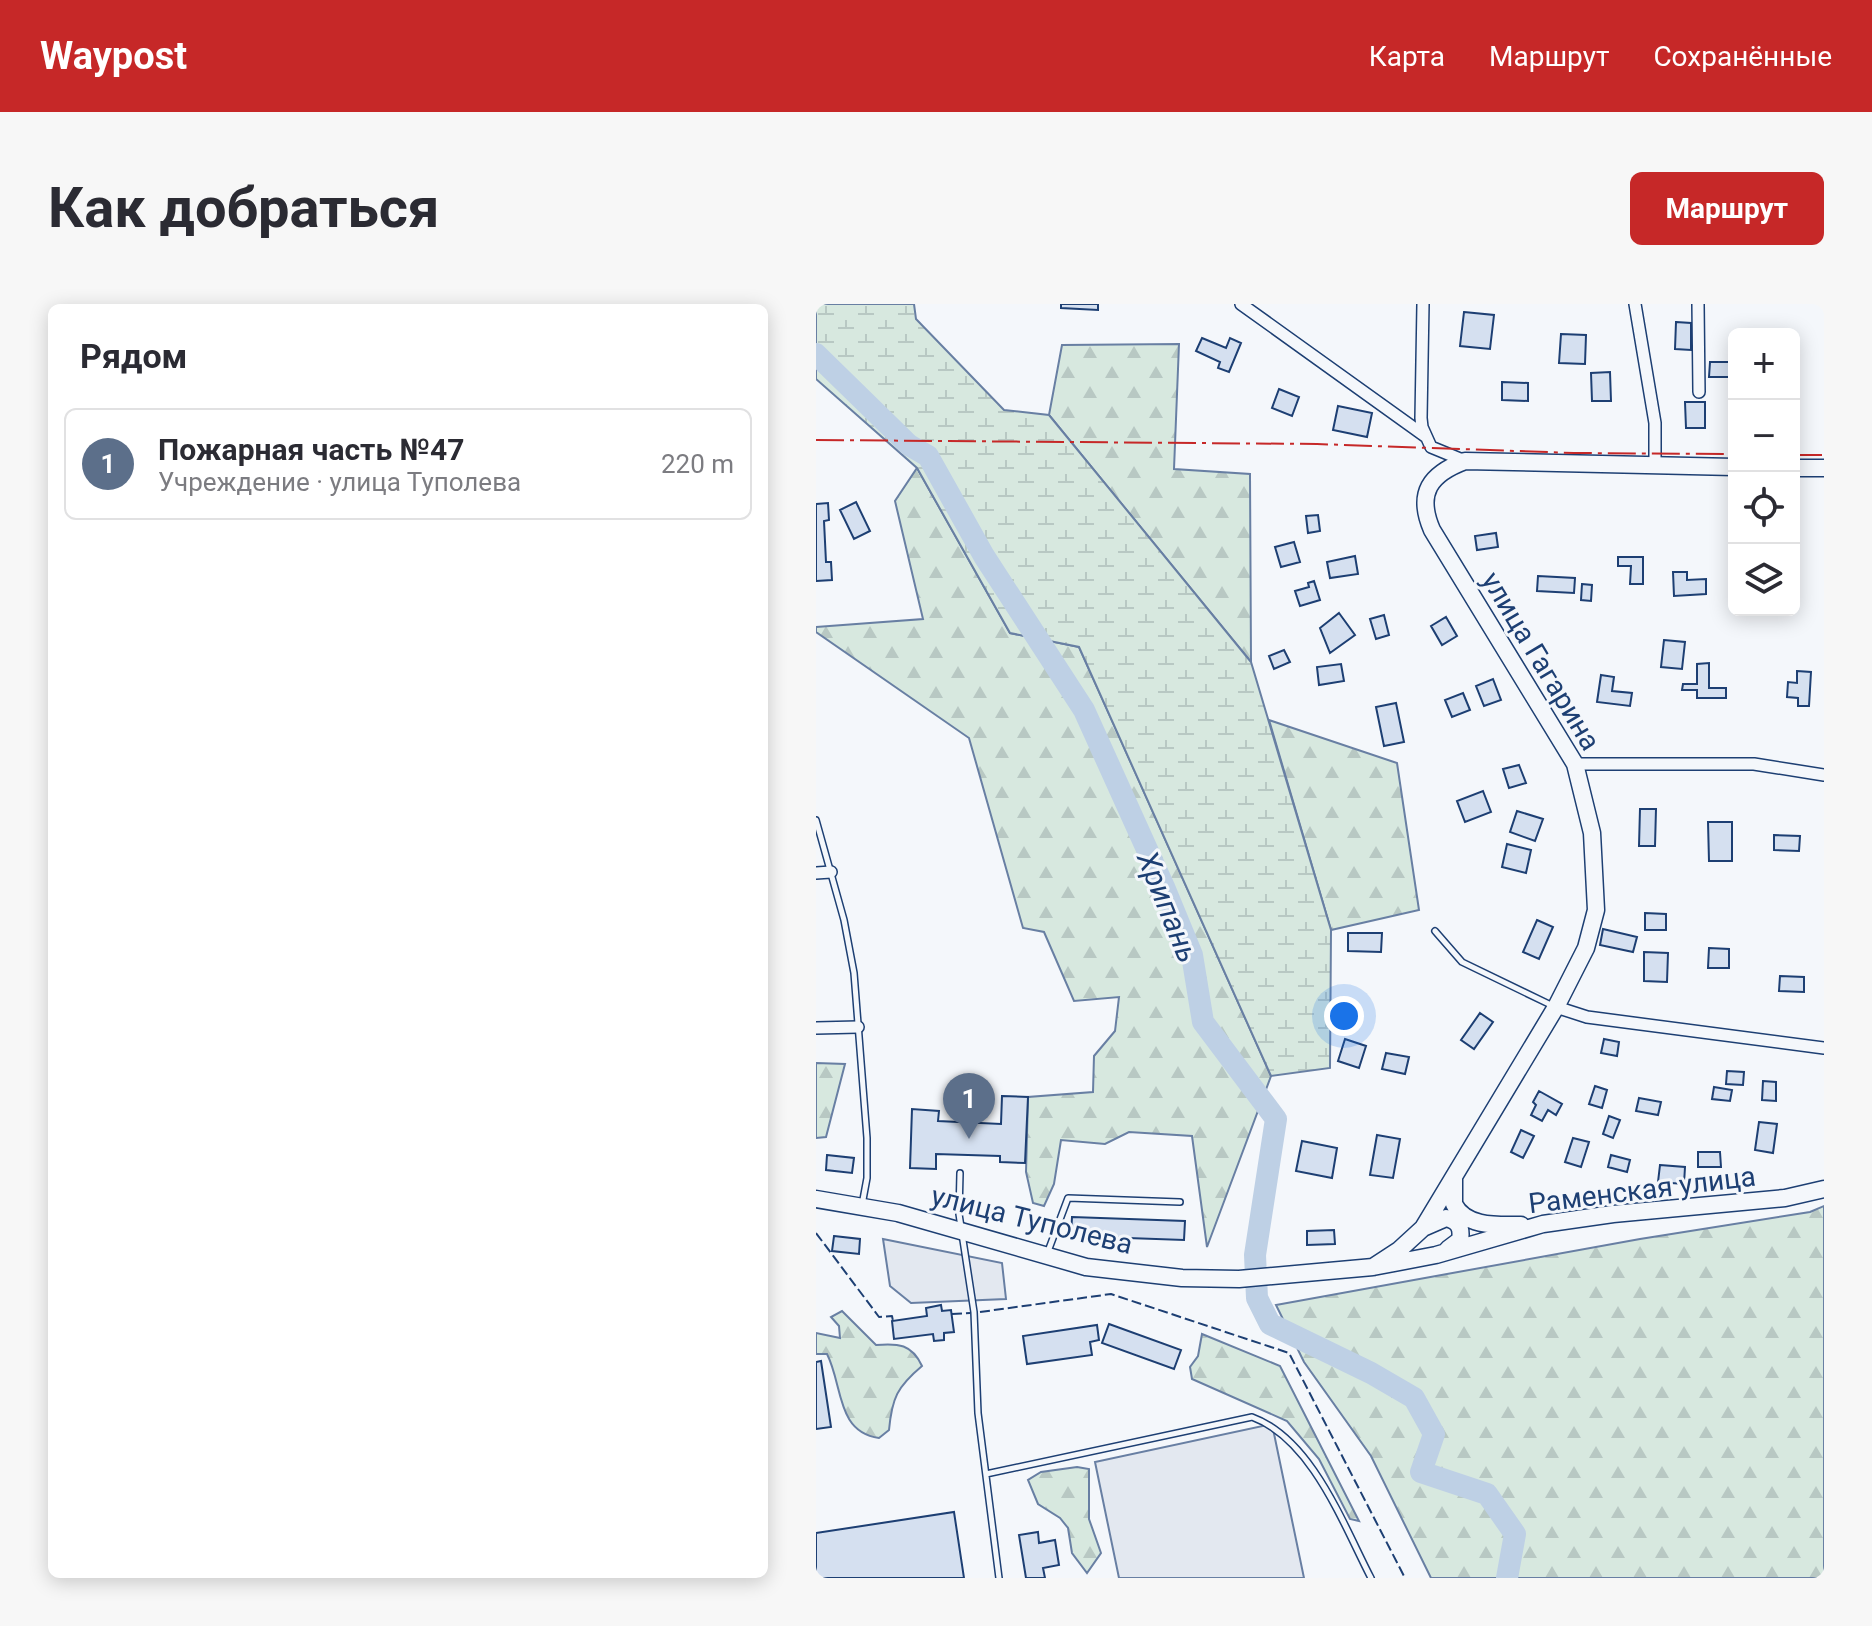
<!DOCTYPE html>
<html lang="ru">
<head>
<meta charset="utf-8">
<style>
	body { margin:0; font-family:Roboto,sans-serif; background:#f7f7f7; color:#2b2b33 }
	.controls { position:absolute; right:24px; top:24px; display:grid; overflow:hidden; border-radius:12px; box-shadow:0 4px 20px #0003 }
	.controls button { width:72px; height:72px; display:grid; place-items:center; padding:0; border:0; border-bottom:2px solid #e1e1e2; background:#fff; color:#2b2b33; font:40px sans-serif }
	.you { position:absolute; left:528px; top:712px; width:28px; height:28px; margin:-20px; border:6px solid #fff; border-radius:50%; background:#1a73e8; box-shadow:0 0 0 12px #1a73e833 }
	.badge { display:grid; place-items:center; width:52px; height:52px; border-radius:50%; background:#c62828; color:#fff; font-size:26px; font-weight:700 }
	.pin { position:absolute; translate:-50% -66px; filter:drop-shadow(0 2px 4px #0008) }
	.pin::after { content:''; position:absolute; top:42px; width:28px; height:24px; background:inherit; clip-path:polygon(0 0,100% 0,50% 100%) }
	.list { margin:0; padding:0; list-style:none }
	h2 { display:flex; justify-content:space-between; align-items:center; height:104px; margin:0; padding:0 32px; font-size:34px }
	h2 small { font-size:26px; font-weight:400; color:#7c7c81 }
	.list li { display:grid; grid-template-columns:52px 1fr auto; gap:24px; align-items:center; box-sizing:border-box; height:112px; margin:0 16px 16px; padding:0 16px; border:2px solid #e1e1e2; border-radius:12px }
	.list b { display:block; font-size:30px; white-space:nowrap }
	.list p { margin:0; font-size:26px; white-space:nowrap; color:#7c7c81 }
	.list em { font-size:26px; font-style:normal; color:#7c7c81 }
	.icon { flex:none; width:44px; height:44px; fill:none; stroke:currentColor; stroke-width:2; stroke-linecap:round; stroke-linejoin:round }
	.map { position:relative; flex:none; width:1008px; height:1274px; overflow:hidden; border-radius:12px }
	header { display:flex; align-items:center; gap:48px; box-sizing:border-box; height:112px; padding:0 40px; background:#c62828; color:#fff }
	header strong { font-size:38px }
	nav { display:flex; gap:44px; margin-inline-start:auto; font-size:28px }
	.intro { display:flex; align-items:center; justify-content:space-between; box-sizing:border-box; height:192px; padding:0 48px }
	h1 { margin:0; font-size:56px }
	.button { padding:20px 36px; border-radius:12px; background:#c62828; color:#fff; font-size:28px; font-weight:700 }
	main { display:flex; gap:48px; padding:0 48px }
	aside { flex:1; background:#fff; border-radius:12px; box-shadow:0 4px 20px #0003 }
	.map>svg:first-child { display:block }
	.forest { fill:url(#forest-firs); stroke:#687fa3; stroke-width:2 }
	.wetland { fill:url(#wetland-marsh); stroke:#687fa3; stroke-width:2 }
	.parking { fill:#e3e8f0; stroke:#687fa3; stroke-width:2 }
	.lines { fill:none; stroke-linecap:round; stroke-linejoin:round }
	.river { stroke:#bed0e5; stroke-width:22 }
	.building { fill:#d5e0f0; stroke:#1d3f73; stroke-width:2 }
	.lane-casing { stroke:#1d3f73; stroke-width:8 }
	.street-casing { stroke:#1d3f73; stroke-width:14 }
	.primary-casing { stroke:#1d3f73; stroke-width:19 }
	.lane { stroke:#f4f7fb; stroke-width:5 }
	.street { stroke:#f4f7fb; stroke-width:11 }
	.primary { stroke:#f4f7fb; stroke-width:16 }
	.fence { stroke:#1d3f73; stroke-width:2; stroke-dasharray:10 4; stroke-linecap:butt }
	.power { stroke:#c62828; stroke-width:2; stroke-dasharray:28 6 4 6; stroke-linecap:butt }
	.labels { text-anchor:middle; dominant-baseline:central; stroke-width:6; stroke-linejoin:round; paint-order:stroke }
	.street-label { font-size:28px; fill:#1d3f73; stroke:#f4f7fb }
	.water-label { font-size:30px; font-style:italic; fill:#1d3f73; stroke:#f4f7fb }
</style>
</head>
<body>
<header>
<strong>Waypost</strong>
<nav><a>Карта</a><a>Маршрут</a><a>Сохранённые</a></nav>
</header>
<div class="intro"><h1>Как добраться</h1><a class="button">Маршрут</a></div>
<main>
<aside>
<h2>Рядом<small></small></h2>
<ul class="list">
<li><span class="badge" style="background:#5c6f8a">1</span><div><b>Пожарная часть №47</b><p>Учреждение · улица Туполева</p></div><em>220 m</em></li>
</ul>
</aside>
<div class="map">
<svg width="1008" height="1274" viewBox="0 0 1008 1274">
	<defs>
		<pattern id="forest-firs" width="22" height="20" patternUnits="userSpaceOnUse" patternTransform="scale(2)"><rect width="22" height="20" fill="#d7e8df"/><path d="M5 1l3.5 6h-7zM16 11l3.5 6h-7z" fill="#b8c8c3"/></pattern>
		<pattern id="wetland-marsh" width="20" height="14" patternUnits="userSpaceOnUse" patternTransform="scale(2)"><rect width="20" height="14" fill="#d7e8df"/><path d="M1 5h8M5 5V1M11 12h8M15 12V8" fill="none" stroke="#b8c8c3"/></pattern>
	</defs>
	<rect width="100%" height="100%" fill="#f4f7fb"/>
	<path class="forest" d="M363 40 358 165 434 170 435 358 233 111 246 41Z
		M101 164 194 329 263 343 455 772 391 943 376 832 313 828 289 840 245 836 238 880 228 902 217 899 210 868 212 793 277 788 278 752 299 727 303 693 258 697 228 628 207 624 153 434 0 328V323L107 315 79 197Z
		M453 416 581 459 603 606 515 626Z
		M0 759 29 760 10 833 0 834Z
		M1008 902V1274H615L555 1152 488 1058 460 1001 824 935 994 908Z
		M26 1007 60 1041C82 1039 96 1040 106 1062 81 1083 76 1094 73 1126L63 1134C20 1128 27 1081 11 1050H0V1029L24 1034 23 1022 15 1013Z
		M386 1030 464 1062 543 1217 534 1215 503 1155 471 1117 376 1075 374 1063 382 1052Z
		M261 1163 273 1165V1215L285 1249 271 1269 256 1249 252 1224 244 1214 222 1200 212 1176 225 1168Z"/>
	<path class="wetland" d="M0 0H98L100 15 188 106 233 111 435 358 515 626 514 764 455 772 263 343 194 329 101 164 0 75Z"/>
	<path class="parking" d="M67 935 186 959 190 995 95 999 74 982Z
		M456 1120 488 1274H303L279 1158Z"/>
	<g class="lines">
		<path class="river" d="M0 50 93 141 112 152 168 252 268 406 348 583 376 651 387 718 460 815 439 951 441 994 454 1020 555 1069 598 1094 618 1130 605 1168 671 1190 699 1230 691 1274"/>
	</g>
	<path class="building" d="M245 0H282V6L245 4Z
		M648 8 678 11 674 45 644 42Z
		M860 18 875 19V46L859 45Z
		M745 30 770 31 769 60 743 59Z
		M386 34 410 44 414 34 425 39 413 68 402 64 404 58 380 47Z
		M894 58H918V73H893Z
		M794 68 795 97H776L775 69Z
		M686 78 712 79V97L686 96Z
		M463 85 483 93 476 112 456 104Z
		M869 98H889V124H870Z
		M522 102 556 109 551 133 517 126Z
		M40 198 54 227 38 235 24 206Z
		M12 199 13 216 8 217 10 258H15L16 276 0 277V200Z
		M502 211 504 227 492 229 490 212Z
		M680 229 682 243 661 246 659 232Z
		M478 238 484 258 465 263 459 243Z
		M539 252 542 270 514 274 511 258Z
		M802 253H827V280H814L815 262H802Z
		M857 268H871V276L890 275V290L858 292Z
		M722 272 759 274 758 289 721 287Z
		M498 277 504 296 484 302 479 287 493 283 492 279Z
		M766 280 776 281 775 297 765 296Z
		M523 309 539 331 514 349 504 324Z
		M568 311 573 331 560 335 554 315Z
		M630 313 641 332 626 341 615 322Z
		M848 336 869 338 866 365 845 363Z
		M468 346 474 358 458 365 453 352Z
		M893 359V384H910V394H881V386H866L867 380H881V360Z
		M525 360 528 377 503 381 501 363Z
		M981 367 995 368 993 402H982V394L971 393 972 378 981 379Z
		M785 371 798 373 796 387 816 389 814 402 781 398Z
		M677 375 685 396 668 402 660 382Z
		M647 389 654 406 636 413 629 396Z
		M580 399 588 438 568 442 560 403Z
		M703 461 710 479 693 484 687 465Z
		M667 487 675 508 649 518 641 497Z
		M824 505H840L839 542H823Z
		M701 507 727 515 719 537 694 528Z
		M892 518H916V557H893Z
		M958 531 984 532 983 547 958 546Z
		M691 540 715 546 710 569 686 563Z
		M829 609 850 610V626H829Z
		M721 616 737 623 723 655 707 648Z
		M787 625 821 633 817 648 784 641Z
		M532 629H566L565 648 532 647Z
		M893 644 913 645V664H892Z
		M828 648 852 649 851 678 828 677Z
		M964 672 988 673V688L963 687Z
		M664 709 677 718 658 745 645 736Z
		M529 735 550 742 543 764 522 757Z
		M788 735 803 738 801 752 785 749Z
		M570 749 593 753 589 770 566 765Z
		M911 767 928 768 927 781 910 780Z
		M947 777 960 778V797L946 796Z
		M779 782 791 786 786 804 773 800Z
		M898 783 916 786 914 797 896 795Z
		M723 787 746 800 740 811 732 806 726 817 715 811 720 801 717 798Z
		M186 792 212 793 209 859 184 858V852L120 850V865L94 864 96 805 123 807 122 817 185 820Z
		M823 794 845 798 842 811 820 807Z
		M793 812 804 816 797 834 787 830Z
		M943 818 961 820 957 849 939 846Z
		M705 826 718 832 707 854 695 848Z
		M561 831 584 835 577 874 554 871Z
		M757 834 773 838 765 863 749 858Z
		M486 837 521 844 516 874 480 867Z
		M882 848H904L905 863H882Z
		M11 851 38 854 36 869 10 866Z
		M795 851 814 856 811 868 792 863Z
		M844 861 869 863 868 880 842 878Z
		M256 913 369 917 368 936 255 932Z
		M518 926 519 940 491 941V927Z
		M18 932 44 935 43 950 16 947Z
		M125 1001 126 1007 135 1006 138 1028 128 1029V1036L118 1037 117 1030 78 1035 76 1017 111 1012 110 1004Z
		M293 1020 365 1046 358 1065 286 1039Z
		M281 1021 283 1036 274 1038 276 1051 211 1060 207 1032Z
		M5 1057 15 1123 0 1125V1058Z
		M138 1208 148 1274H0V1229Z
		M222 1228 223 1239 239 1236 243 1261 227 1264 229 1274H210L203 1231Z"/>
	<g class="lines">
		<g class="lane-casing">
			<path id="lane" d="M0 516 28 616 38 669 51 834V874L46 901
				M619 627 646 658 735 701
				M144 869 143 910 158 1008 162 1109 183 1274
				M231 950 252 894 364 898
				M170 1170 436 1113C496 1135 527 1220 555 1274"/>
		</g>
		<g class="street-casing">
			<path id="street" d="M425 0 609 132
				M607 0 605 114 606 123 615 143 649 157
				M819 0 839 119V163
				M882 0 883 88
				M759 460H938L1008 471
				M0 569 15 568
				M740 703 771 713 1008 744
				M0 724 42 723"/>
		</g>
		<g class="primary-casing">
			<path id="primary" d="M978 164H1008
				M638 874V900C650 924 683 921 705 921
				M0 895 82 909 270 963 366 974 423 975 557 963 620 951 727 920 797 910 969 894 1008 885
				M607 924 630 914C643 917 646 924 644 936L632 945
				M557 963 583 946 607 924 740 703 770 644 780 606 776 529 759 460 616 226C600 189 614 170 649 157L918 163"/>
		</g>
		<use href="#lane" class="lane"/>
		<use href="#street" class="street"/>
		<use href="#primary" class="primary"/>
		<path class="fence" d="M0 929 63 1013 76 1012 77 1017
			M164 1008 295 990 473 1049 589 1274
			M136 1010 154 1009"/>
		<path class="power" d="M0 136 501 140 758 149 918 150
			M978 151H1008"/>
	</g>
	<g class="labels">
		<g class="street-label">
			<text transform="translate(725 357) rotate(59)">улица Гагарина</text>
			<text transform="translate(826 886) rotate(-7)">Раменская улица</text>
			<text transform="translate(216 916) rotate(14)">улица Туполева</text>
		</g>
		<g class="water-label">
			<text transform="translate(352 603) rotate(68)">Хрипань</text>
		</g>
	</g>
</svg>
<div class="controls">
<button>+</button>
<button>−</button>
<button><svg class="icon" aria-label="locate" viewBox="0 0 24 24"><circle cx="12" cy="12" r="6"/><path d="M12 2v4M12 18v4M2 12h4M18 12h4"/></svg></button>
<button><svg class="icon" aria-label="layers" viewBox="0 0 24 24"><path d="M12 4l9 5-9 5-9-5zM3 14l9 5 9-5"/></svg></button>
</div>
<div class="you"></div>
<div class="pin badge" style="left:153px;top:835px;background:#5c6f8a">1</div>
</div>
</main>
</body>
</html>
